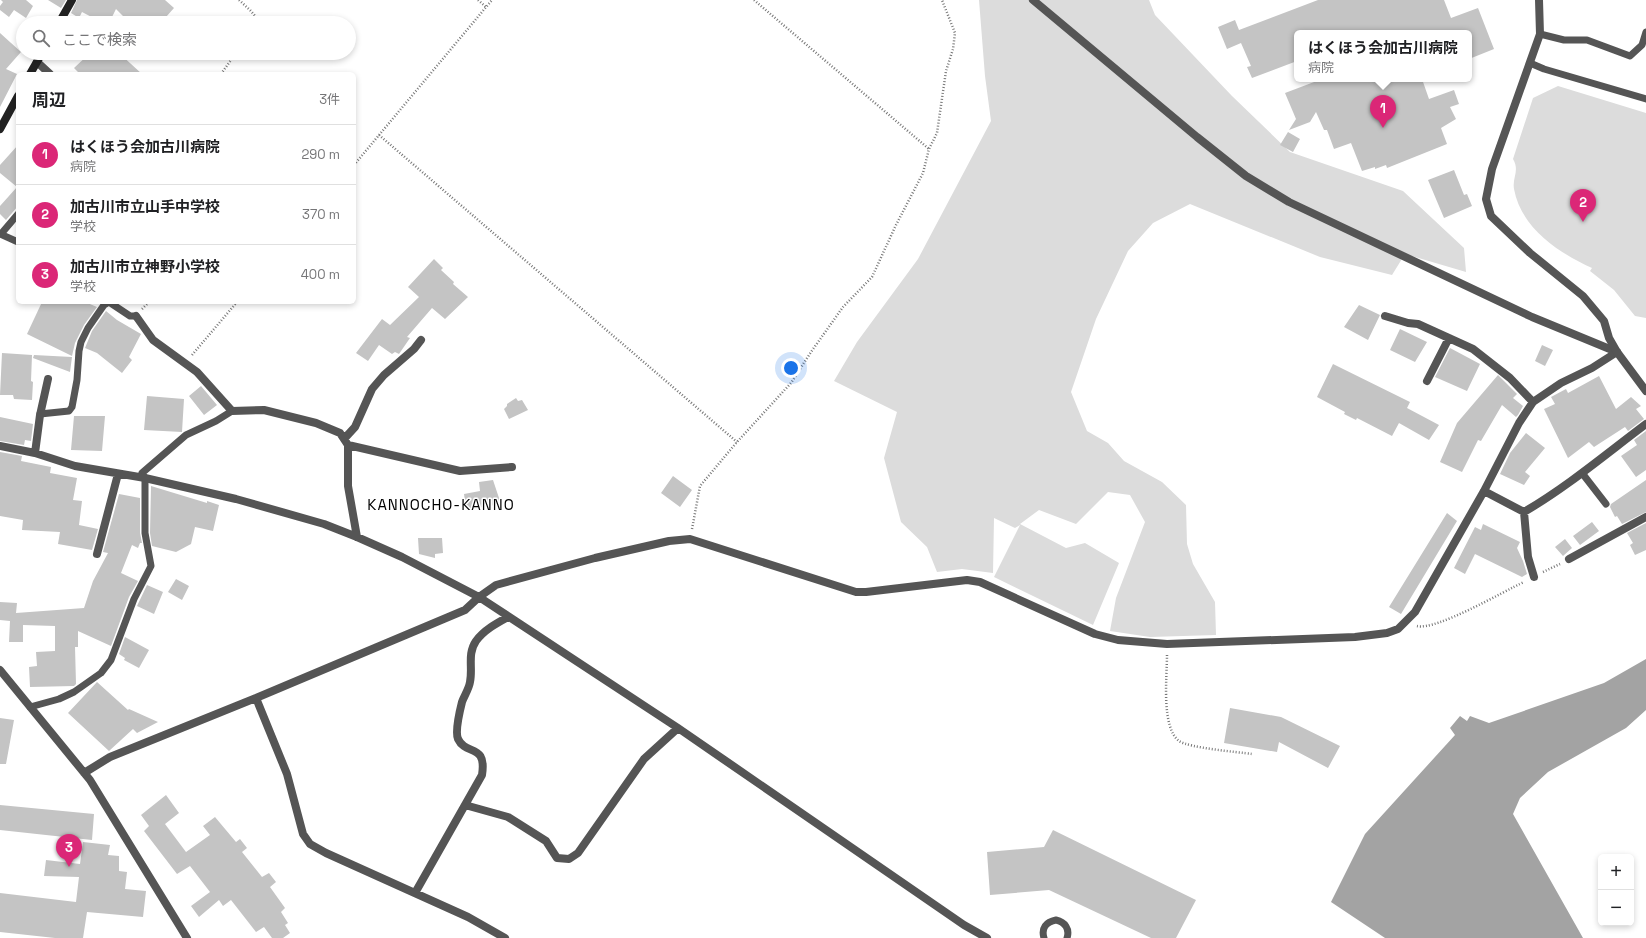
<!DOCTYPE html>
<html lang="ja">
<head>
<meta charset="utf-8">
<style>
	body { margin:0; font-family:"Space Grotesk","Noto Sans JP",sans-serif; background:#f6f6f6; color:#202124 }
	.controls { position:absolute; right:12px; bottom:12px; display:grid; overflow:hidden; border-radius:6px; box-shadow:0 2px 6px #0003 }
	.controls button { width:36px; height:36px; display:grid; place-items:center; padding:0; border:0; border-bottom:1px solid #e0e0e0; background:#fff; color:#202124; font:20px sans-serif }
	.you { position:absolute; left:791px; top:368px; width:14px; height:14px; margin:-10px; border:3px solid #fff; border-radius:50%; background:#1a73e8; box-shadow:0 0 0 6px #1a73e833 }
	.badge { display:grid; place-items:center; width:26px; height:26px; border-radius:50%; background:#db2777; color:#fff; font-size:13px; font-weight:700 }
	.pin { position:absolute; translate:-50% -33px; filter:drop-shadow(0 1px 2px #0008) }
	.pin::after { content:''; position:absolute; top:21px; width:14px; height:12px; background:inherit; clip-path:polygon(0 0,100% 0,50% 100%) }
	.popup { position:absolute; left:1294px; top:30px; width:178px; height:52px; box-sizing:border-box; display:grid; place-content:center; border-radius:6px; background:#fff; filter:drop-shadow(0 1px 3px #0005); font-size:13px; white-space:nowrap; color:#757577 }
	.popup b { font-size:15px; color:#202124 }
	.popup::after { content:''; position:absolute; left:50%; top:100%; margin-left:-8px; border:8px solid transparent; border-top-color:#fff }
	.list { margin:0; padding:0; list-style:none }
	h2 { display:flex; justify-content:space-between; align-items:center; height:52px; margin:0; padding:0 16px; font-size:17px }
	h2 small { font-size:13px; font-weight:400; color:#757577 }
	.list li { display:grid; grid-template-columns:26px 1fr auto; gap:12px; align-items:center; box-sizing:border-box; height:60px; padding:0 16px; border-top:1px solid #e0e0e0 }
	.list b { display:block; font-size:15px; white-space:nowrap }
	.list p { margin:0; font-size:13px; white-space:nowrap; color:#757577 }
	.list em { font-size:13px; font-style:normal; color:#757577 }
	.icon { flex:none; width:22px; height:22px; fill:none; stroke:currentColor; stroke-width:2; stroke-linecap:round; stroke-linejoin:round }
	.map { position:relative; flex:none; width:1646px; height:938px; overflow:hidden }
	.search { position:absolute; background:#fff; box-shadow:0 2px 6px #0003; left:16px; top:16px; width:340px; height:44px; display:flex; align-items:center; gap:10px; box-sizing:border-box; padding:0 14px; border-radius:22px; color:#757577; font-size:15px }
	.panel { position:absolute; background:#fff; box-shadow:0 2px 6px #0003; left:16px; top:72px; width:340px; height:232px; border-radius:6px }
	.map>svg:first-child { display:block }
	.green { fill:#dcdcdc }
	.water { fill:#a3a3a3 }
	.building { fill:#c4c4c4 }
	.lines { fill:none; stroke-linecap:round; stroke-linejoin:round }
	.path { stroke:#777; stroke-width:2.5; stroke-dasharray:1 2; stroke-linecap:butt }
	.service { stroke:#555; stroke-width:7 }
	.minor { stroke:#555; stroke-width:8 }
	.tertiary { stroke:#555; stroke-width:8 }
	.secondary { stroke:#222; stroke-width:8 }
	.labels { text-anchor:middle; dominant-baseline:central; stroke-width:3; stroke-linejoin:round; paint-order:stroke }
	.quarter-label { font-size:15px; letter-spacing:1px; fill:#000; stroke:#fff }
</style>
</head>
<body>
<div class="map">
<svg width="1646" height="938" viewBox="0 0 1646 938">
	<rect width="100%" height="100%" fill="#fff"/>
	<path class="green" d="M979 0H1149L1155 15 1232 96 1290 152 1403 191 1464 248 1466 272 1405 254 1392 275 1320 257 1190 204 1153 223 1128 251 1096 319 1071 392 1087 431 1108 443 1124 461 1162 482 1186 505 1187 544 1193 564 1215 602 1216 635 1150 637 1110 631 1116 598 1145 522 1130 495 1108 492 1076 524 1039 510 1020 524 1066 548 1085 543 1119 563 1093 625 994 577 1020 525 1015 528 994 518 993 573 962 569 937 572 927 547 901 522 884 458 897 412 834 381 857 342 918 259 991 121 985 76Z
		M1558 86 1646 113V318L1635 316 1614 290 1590 271 1592 268C1559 253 1521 228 1514 189 1512 177 1520 171 1513 159L1533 98Z"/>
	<path class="water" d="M1646 659V710L1626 728 1548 772 1520 798 1513 814 1583 938H1385L1331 902 1365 834 1455 735 1450 728 1460 716 1467 721 1470 716 1489 723 1604 683Z"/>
	<path class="building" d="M1 0H26L33 6 26 18 14 10 9 17 0 10V6L3 2Z
		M48 0H66L61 8Z
		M77 0H165L174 8 166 17 172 23H130L116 9 109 23H103L82 12 79 18 71 13Z
		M1318 0H1444L1451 18 1478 8 1494 49 1469 59V33H1297V61L1252 78 1247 67 1251 66 1241 43 1227 49 1218 27 1235 20 1239 30Z
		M0 33 21 52 6 69 17 74 0 107Z
		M90 53H93L99 59 105 53H119L142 74H80L74 68Z
		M1322 79H1422L1429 99 1454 90 1459 104 1450 107 1456 119 1441 128 1447 144 1387 168 1386 165 1375 169V167L1362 171 1351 143 1334 149 1327 130H1324L1316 112 1310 122 1289 130 1296 119 1285 93Z
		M1288 132 1300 139 1293 152 1280 145Z
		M18 145V206L6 220 0 214V206L17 187 0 173V165Z
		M1454 170 1464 195 1467 194 1472 206 1444 218 1428 180Z
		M434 259 443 268 441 270 454 282 453 284 468 297 445 319 432 308 407 337 410 338 399 354 395 352 392 354 379 345 368 361 356 353 382 319 390 325 419 297 408 287Z
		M42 302H85L97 307 84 325 75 343 72 356 27 334Z
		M1359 305 1380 315 1368 340 1344 327Z
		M106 311 117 320 141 334 129 357 132 360 122 373 97 353 85 348 92 331Z
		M1400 329 1427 342 1415 362 1390 350Z
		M1542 345 1553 350 1545 366 1535 361Z
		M1450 348 1480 364 1467 391 1435 377Z
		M2 353 32 355 31 381 33 382 32 400 14 399 13 395H0Z
		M34 355 72 357 70 372 33 358Z
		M1333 364 1410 402 1407 408 1439 425 1429 440 1399 423 1392 436 1357 418 1356 420 1344 414 1345 412 1317 397Z
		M1498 375 1517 394 1513 398 1523 406 1518 415 1516 417 1502 405 1481 441 1478 440 1462 472 1440 462 1457 423Z
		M1599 376 1616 409 1631 397 1641 406 1636 409 1644 419 1628 431 1625 427 1594 447 1589 442 1568 458 1544 409 1555 404 1551 397 1566 389 1568 393Z
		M201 386 217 405 204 415 189 396Z
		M147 396 184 399 182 432 144 430Z
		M516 398 518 401 522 400 528 410 509 419 504 409 507 406V404Z
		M74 416H105L102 451 71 450Z
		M0 417 33 424 31 441 25 440 24 445 0 441Z
		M1646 431V470L1636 477 1621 456 1637 445 1634 440Z
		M1526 433 1545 448 1525 472 1530 476 1524 485 1500 474 1510 453Z
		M0 452 22 456 21 461 51 467 50 473 77 478 73 500 82 501 79 525 98 529 92 550 58 544 60 532 22 530 23 520 0 516Z
		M673 476 692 490 680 507 661 493Z
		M493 480 501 504 466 510 464 494 480 491 479 482Z
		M1646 480V512L1622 524 1617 516 1615 517 1610 507 1611 504Z
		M151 486 207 503V501L219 505 213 531 195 527 191 544 176 552 152 546 150 533Z
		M119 494 140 498V533L142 543H140L138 548 132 545 121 573 138 581 129 597 111 646 78 631V647H75L76 684 74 686 30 687 29 667 37 666 36 652 55 651V626L23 625V642H9L10 621 0 620V602L17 603 16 613 84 608 93 581 108 553 103 552Z
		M1447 513 1457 521 1401 614 1389 607Z
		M1592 522 1599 531 1580 545 1573 536Z
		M1646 523V550L1635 555 1630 545 1633 543 1627 533Z
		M1483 524 1520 542 1517 548 1523 561 1527 574 1522 577 1475 554 1465 574 1454 568 1475 527 1481 530Z
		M418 538H442L443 553 435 554V558L419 554Z
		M1565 539 1572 548 1563 556 1555 547Z
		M176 579 189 586 182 600 168 592Z
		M147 585 163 592 154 614 137 606Z
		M125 637 149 650 139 668 124 660 125 658 119 654Z
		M97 682 128 710 129 709 158 722 137 733 133 729 109 751 68 713Z
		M1230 708 1281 717 1340 746 1328 768 1279 742 1277 752 1224 743Z
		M0 718 14 720 6 764H0Z
		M166 795 179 813 165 824 186 852 210 835 203 826 215 817 236 842 240 839 247 848 242 852 262 877 269 873 276 882 270 887 285 908 281 912 288 923 285 925 290 933 283 938H272L264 927 256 932 231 900 223 906 219 900 199 917 191 906 210 892 190 866 177 874 144 831 149 826 141 815Z
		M0 805 94 814 92 840 0 830Z
		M1053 830 1196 900 1176 938H1151L1049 890 990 895 987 852 1044 847Z
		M83 842 110 845 108 855 119 856V871L127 872 125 889 146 891 143 917 87 912 83 938H55L0 932V893L76 902 79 877 44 876 46 860 80 864Z"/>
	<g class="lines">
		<path class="path" d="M239 0 250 10 256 17 253 23
			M478 0 486 7
			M754 0 929 149
			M221 74 236 53
			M379 135 737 442
			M354 165 492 0
			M142 309 149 302
			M192 355 237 302
			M692 529 700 486 737 442 791 383 811 352 843 307 872 277 896 225 923 173 929 149 937 133 946 71 953 49 955 33 942 0
			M1543 572 1560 564
			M1417 626C1436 631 1504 591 1524 582
			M1167 655C1167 677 1161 727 1179 741 1189 748 1238 752 1252 754"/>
		<path class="service" d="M1540 34 1564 40H1587L1630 56 1642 45 1646 32
			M1530 63 1544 69 1646 99
			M0 234 18 242
			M1 234 18 214
			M109 302 130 316H136
			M40 414 69 411 72 407 77 380 79 351 81 342 88 328 104 305 109 302
			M1582 473 1606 504
			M30 707 59 699 74 692 101 673 111 660 134 599 151 566 145 533V478L142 473 186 435 216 421 232 411
			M1044 938C1041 928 1046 922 1056 920 1065 922 1070 929 1067 938"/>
		<path class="minor" d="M1033 0 1197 137 1246 176 1289 202 1532 317 1617 352
			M37 62 50 74
			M136 316 153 340 197 372 232 411 264 410 316 423 340 433 348 445V486L357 537
			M1385 316 1408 323 1418 324 1473 349 1510 378 1533 402
			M1427 381 1449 338
			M344 439 355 427 372 389 384 375 414 349 421 340
			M348 445 460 471 512 467
			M0 446 35 453 75 466 145 478 236 499 324 524 357 537 402 557 479 597 678 728 964 925 987 938
			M35 453 40 415 48 379
			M1484 491 1524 512C1567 487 1606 454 1646 424
			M1524 512 1528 557 1534 577
			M97 554 118 474
			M1569 559 1646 517
			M0 670 90 780 187 938
			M256 698 287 774 303 834 310 844 326 853 468 917 505 938
			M84 773 110 757 256 698 465 610 479 597 496 585 595 558 669 541 690 539 856 592H866L967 580 980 582 1095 634 1118 640 1167 644 1355 637 1387 633 1398 629 1415 612 1484 491 1519 423 1533 402 1561 383 1592 368 1617 352
			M465 805 508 817 546 841 557 858 569 859 578 853 644 759 678 728
			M415 893 482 775C487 743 466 756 458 739 455 732 460 710 462 702 464 696 469 689 470 682 473 668 467 654 476 641 484 630 497 623 508 617"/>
		<path class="tertiary" d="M1539 0 1540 34 1492 169 1486 199 1491 216 1530 253 1583 296 1604 321 1609 338 1617 352 1646 391"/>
		<path class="secondary" d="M59 23 72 0
			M30 74 42 53
			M0 129 18 96"/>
	</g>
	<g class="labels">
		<g class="quarter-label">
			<text x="441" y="504">KANNOCHO-KANNO</text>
		</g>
	</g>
</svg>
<div class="controls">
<button>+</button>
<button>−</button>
</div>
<div class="you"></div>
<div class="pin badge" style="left:1383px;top:128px">1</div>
<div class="popup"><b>はくほう会加古川病院</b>病院</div>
<div class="pin badge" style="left:1583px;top:222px">2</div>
<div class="pin badge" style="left:69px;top:867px">3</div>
<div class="search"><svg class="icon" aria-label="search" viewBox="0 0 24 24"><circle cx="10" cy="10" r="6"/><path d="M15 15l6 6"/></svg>ここで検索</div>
<section class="panel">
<h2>周辺<small>3件</small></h2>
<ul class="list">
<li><span class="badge">1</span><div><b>はくほう会加古川病院</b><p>病院</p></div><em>290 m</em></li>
<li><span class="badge">2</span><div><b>加古川市立山手中学校</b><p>学校</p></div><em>370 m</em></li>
<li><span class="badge">3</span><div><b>加古川市立神野小学校</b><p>学校</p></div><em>400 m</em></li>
</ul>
</section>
</div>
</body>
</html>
